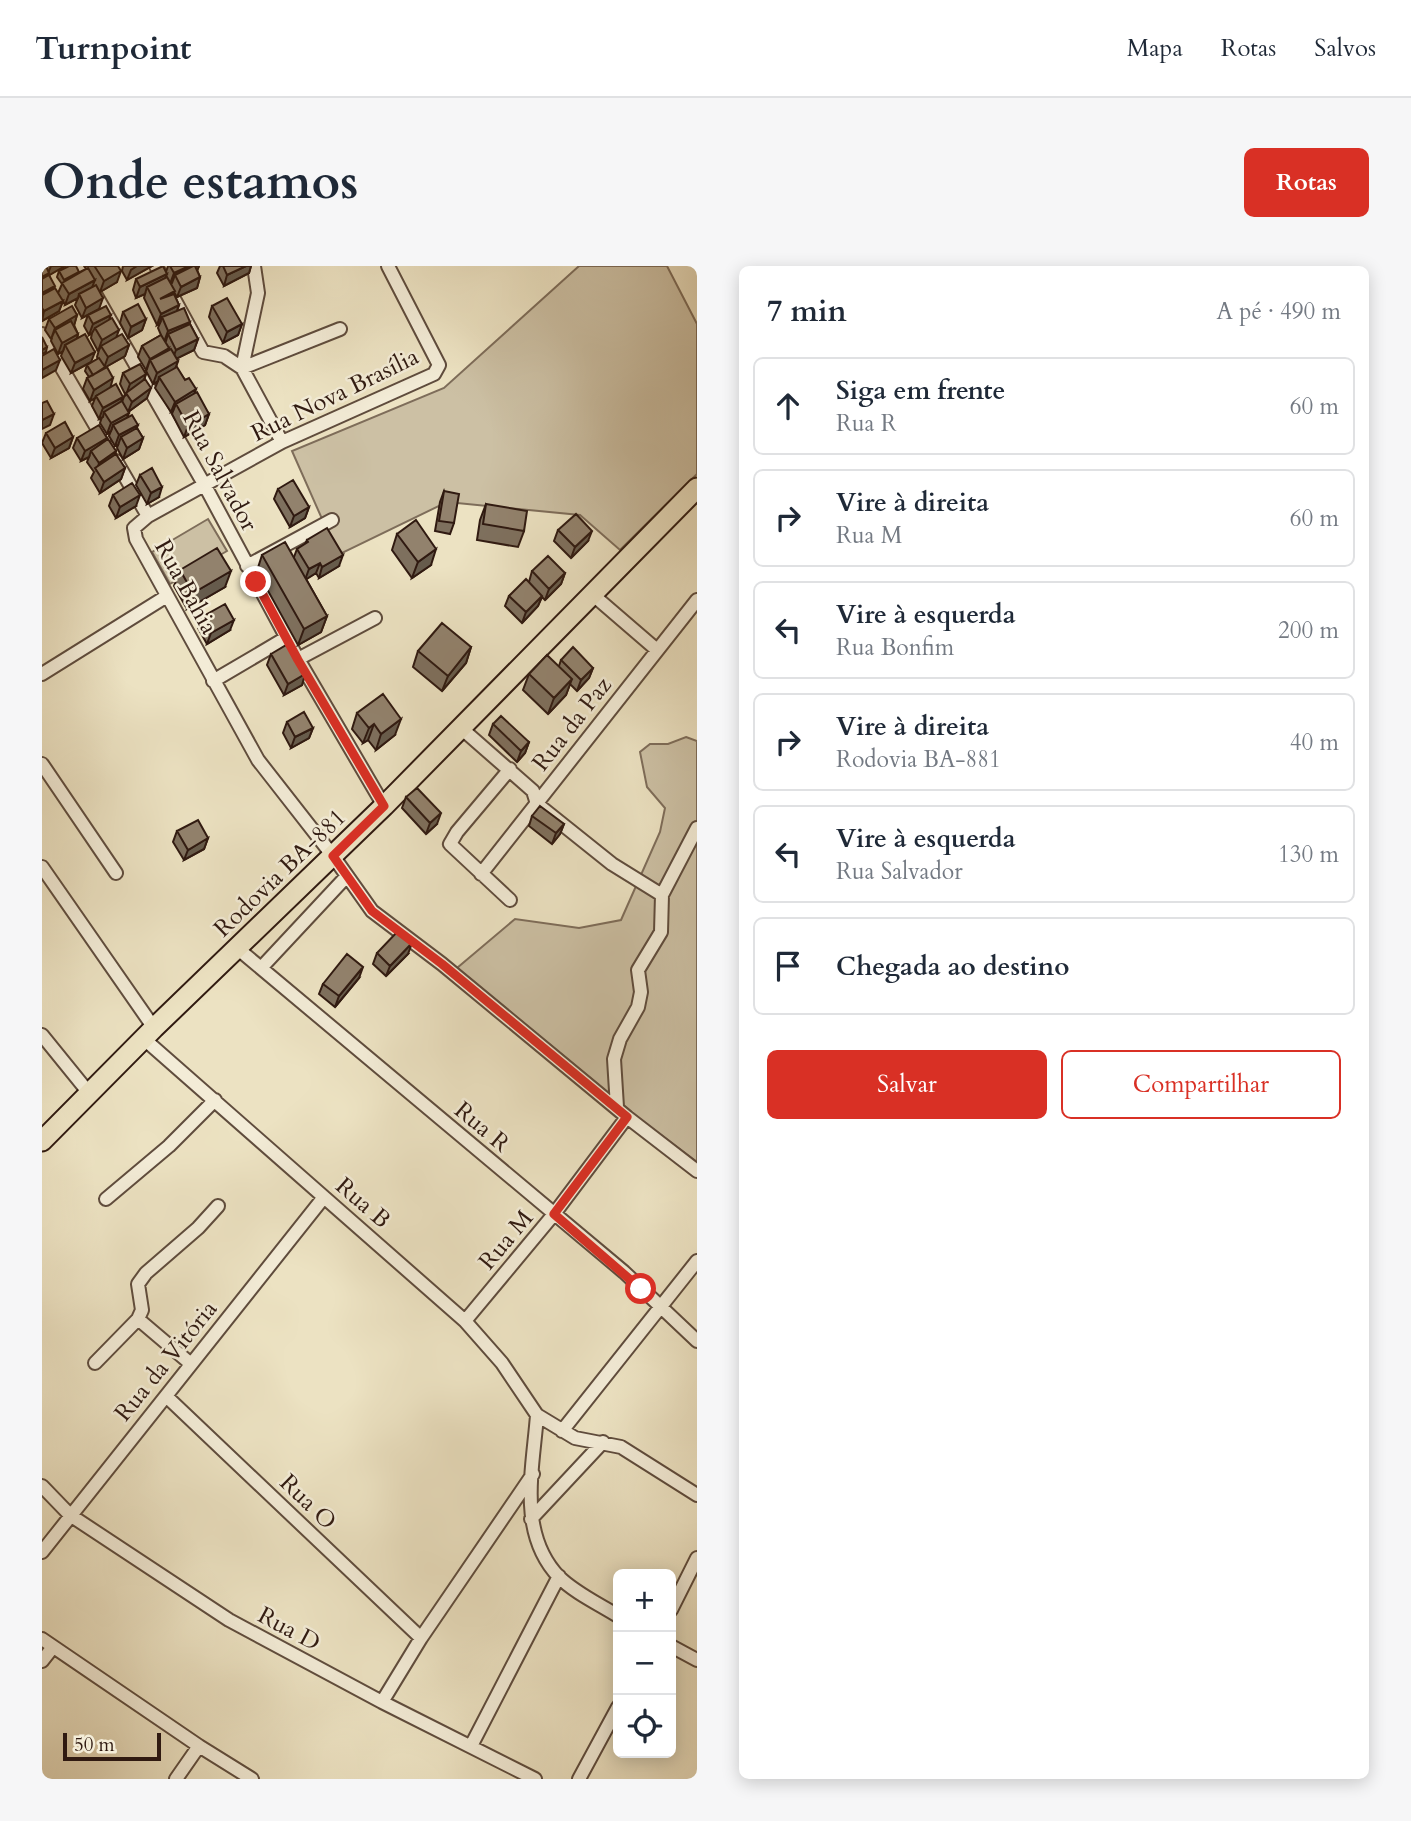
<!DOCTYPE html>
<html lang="pt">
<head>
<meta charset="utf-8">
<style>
	body { margin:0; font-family:Cardo,serif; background:#f6f6f7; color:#1f2937 }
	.controls { position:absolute; right:21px; bottom:21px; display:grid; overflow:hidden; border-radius:10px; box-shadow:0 4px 18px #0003 }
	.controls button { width:63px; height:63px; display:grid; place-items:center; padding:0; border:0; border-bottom:2px solid #e0e1e3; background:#fff; color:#1f2937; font:35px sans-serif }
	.scale { position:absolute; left:21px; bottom:18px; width:98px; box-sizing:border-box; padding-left:7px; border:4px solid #301a11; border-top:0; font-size:19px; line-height:24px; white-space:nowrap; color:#301a11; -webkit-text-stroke:5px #f3ecd7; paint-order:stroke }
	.stop { position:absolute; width:21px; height:21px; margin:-16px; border:5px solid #d93025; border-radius:50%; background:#fff }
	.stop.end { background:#d93025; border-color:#fff; box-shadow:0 2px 7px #0008 }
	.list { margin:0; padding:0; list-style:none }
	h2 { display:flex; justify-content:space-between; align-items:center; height:91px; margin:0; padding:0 28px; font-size:30px }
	h2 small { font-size:23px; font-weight:400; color:#747a83 }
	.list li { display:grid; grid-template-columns:46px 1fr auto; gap:21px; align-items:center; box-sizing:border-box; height:98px; margin:0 14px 14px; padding:0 14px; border:2px solid #e0e1e3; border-radius:10px }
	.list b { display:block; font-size:26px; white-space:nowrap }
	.list p { margin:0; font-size:23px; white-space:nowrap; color:#747a83 }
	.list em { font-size:23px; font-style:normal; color:#747a83 }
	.actions { display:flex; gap:14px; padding:21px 28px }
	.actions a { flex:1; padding:16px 0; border:2px solid #d93025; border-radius:10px; text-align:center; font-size:24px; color:#d93025 }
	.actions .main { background:#d93025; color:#fff }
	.icon { flex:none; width:38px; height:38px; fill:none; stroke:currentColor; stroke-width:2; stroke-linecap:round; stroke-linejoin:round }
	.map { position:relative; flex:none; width:655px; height:1513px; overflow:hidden; border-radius:10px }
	header { display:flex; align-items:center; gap:42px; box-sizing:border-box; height:98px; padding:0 35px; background:#fff; border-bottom:2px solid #e0e1e3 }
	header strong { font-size:33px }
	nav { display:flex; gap:38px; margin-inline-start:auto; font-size:24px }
	.intro { display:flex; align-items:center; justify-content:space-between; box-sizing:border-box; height:168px; padding:0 42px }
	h1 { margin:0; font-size:49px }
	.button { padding:18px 32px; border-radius:10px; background:#d93025; color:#fff; font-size:24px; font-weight:700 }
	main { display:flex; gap:42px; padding:0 42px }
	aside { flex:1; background:#fff; border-radius:10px; box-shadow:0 4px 18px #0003 }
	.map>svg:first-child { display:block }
	.green { fill:#ccc0a4; stroke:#7e6d5a; stroke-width:2 }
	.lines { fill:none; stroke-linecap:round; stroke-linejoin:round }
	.street-casing { stroke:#5f4c3d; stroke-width:16 }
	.primary-casing { stroke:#301a11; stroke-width:23 }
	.street { stroke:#f3ecd7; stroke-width:12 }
	.primary { stroke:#ece2c2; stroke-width:19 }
	.wall { fill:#7e705e; stroke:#301a11; stroke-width:2 }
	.shaded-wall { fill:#665b4c; stroke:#301a11; stroke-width:2 }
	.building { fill:#92826d; stroke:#301a11; stroke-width:2 }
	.route { stroke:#d93025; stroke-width:9 }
	.labels { text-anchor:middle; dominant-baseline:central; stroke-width:5; stroke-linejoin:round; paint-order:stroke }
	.street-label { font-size:24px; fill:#301a11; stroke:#f3ecd7 }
</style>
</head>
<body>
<header>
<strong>Turnpoint</strong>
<nav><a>Mapa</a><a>Rotas</a><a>Salvos</a></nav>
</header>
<div class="intro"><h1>Onde estamos</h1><a class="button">Rotas</a></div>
<main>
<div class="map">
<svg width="655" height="1513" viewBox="0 0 655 1513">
	<rect width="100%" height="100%" fill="#ece2c2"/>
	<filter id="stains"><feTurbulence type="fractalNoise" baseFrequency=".00286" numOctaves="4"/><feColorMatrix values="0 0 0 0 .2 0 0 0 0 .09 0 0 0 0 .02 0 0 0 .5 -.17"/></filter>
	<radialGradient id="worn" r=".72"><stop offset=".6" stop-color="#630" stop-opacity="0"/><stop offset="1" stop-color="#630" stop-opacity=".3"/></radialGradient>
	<path class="green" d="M537 0H625L655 58V208L578 284 538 249 405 236 296 289 250 185 402 122Z
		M166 253 185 285 128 318 110 286Z
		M644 471 655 475V896L599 854 415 702 473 653 537 662 579 654 618 566 623 542 605 521 598 486 608 478H626Z"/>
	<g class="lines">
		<g class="street-casing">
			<path id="street" d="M37 0 162 218 256 393 342 540
				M114 0 161 86 182 90 200 102 298 63
				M212 0 216 27 200 102 240 176
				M0 68 62 174
				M74 195 106 250 92 262 94 273 216 494 291 590 330 645 400 698 585 851 655 905
				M106 250 240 176 392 108 397 99 346 0
				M205 300 290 254
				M550 328 615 384
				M256 393 333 352
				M0 408 125 330
				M171 415 244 372
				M419 462 491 525 495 538 570 598 620 629
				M0 498 74 607
				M0 601 112 762
				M439 608 655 334
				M468 634 408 578 415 566 468 503
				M195 682 582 1006 655 1075
				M219 702 304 611
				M0 769 47 827
				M101 772 423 1055 460 1097 495 1149 533 1172 579 1181 655 1229
				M575 841 572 793 578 773 596 741 599 726 596 704 619 666 620 629 655 562
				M64 933 127 880 173 834
				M96 1053 149 1098
				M423 1055 512 948 585 851
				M53 1097 96 1053 100 1044 96 1018 104 1007 156 962 176 940
				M124 1130 379 1372
				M495 1149C491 1203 475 1267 517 1311 533 1327 557 1338 576 1350
				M520 1165 655 995
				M0 1220 28 1249 187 1354 340 1436 493 1513
				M489 1253 561 1176
				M0 1286 282 931
				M629 1344 655 1292
				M0 1373 157 1480 210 1513
				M629 1380 655 1394
				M0 1395 11 1381
				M340 1436 379 1372 491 1208
				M429 1480 517 1310
				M134 1513 157 1480
				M537 1513 576 1441"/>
		</g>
		<g class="primary-casing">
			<path id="primary" d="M0 875 112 762 342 540 655 222"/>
		</g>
		<use href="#street" class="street"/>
		<use href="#primary" class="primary"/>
	</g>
	<path class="wall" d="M0 0H23L7 9 12 22 16 27 20 18 15 11 17 5 36 7 44 3 42 0H76L75 16 58 26 57 43 40 52 33 39 36 32 23 39 21 35 17 45 0 55Z
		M80 0H110L85 14 80 5 81 0Z
		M126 0H157L155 4 158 11 155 22 135 31 132 26V28L137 39 135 45 148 58 156 73 152 84 135 92 136 95 134 101 143 114 154 123 152 127 167 148 163 159 142 171 130 148 131 145 129 146 113 122 116 115 111 118 104 105 105 103 104 104 96 91 100 80 119 69 116 62 118 57 115 59 102 32 103 28 94 32 91 24 94 13 124 6Z
		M178 0H209L207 7 182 20 175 7Z
		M170 40 200 58 196 69 181 77 167 51Z
		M81 46 104 53 100 64 86 72 78 57Z
		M35 49 32 59 36 68 35 73 49 96 29 107 19 90 21 85 16 88 9 75 10 72 9 73 3 64 7 53Z
		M46 49 67 53 74 71 87 79 83 90 63 101 68 121 81 131 79 136H80L83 128 78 118 81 107 104 108 102 114 105 132 86 146 85 152 95 162 101 172 97 183 81 193 75 182 76 179 73 180 67 170 69 165 65 168 58 157 60 151 57 153 50 140 53 132 48 135 41 123 45 112 47 111 43 105 45 99 56 93 55 91 57 84 56 85 49 72 50 67 47 69 42 60Z
		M4 167 31 171 27 182 9 192 0 177Z
		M35 172 64 174 74 185 73 189 83 202 79 213 58 227 49 212 52 206 45 196 47 191 39 195 31 182Z
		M98 209 117 231 105 238 94 219Z
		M236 223 267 241 263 252 248 261 232 233Z
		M402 225 412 257 408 268 393 265 398 236Z
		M71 229 94 240 74 252 67 240Z
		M444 238 482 265 476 281 435 274 438 254Z
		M516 264 546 275 529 292 512 275Z
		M355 268 389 299 370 312 350 284Z
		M265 274 297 300 277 312 274 307 264 313 285 350 279 366 256 379 215 305 220 289 252 291 255 283 263 278Z
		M138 304 183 321 145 343 132 320Z
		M490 305 523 307 519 318 503 334 500 331 496 340 480 357 463 340 467 330 487 316Z
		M160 351 188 364 165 378 156 362Z
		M429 381 424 397 400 425 371 401 376 385Z
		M229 388 263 408 260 419 242 429 225 399Z
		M519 394 551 402 547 412 535 425 528 418 524 429 506 448 481 424 487 408 517 400Z
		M315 447 353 469 334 484 326 474 321 477 310 463Z
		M245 456 271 462 267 472 249 482 241 467Z
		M451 458 487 476 483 487 475 496 447 469Z
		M364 531 395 558 384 568 360 542Z
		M490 550 522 558 518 568 510 578 487 560Z
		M135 565 166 572 162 583 142 594 131 576Z
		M335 687 366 688 344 710 331 698Z
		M317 712 293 741 277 728 281 718Z"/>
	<path class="shaded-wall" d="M9 0H23L6 10 0 19V11L6 7Z
		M95 0H110L85 14 89 4Z
		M147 0H157L155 5 133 9 130 17 128 18 132 7Z
		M204 0H209L207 7 182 20 185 9Z
		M79 5 75 16 58 26 62 15Z
		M125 8 121 19 105 21 103 28 94 32 98 21Z
		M158 11 155 22 135 31 139 21Z
		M53 14 49 24 37 28 36 32 23 39 27 28Z
		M61 32 57 43 40 52 44 42Z
		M21 35 17 45 0 55 2 45Z
		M137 39 133 50 120 51 118 57 115 59 119 48Z
		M35 49 32 60 13 64 9 73 13 62Z
		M69 49 65 59 53 62 50 67 47 69 51 58Z
		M104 53 100 64 86 72 89 61Z
		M148 56 144 67 126 68 124 75 122 76 126 65Z
		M200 58 196 69 181 77 185 66Z
		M77 64 73 75 59 80 57 84 56 85 60 74Z
		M36 68 33 79H23L21 85 16 88 20 77Z
		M156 73 152 84 130 95 134 84Z
		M87 79 83 90 62 102 66 91Z
		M5 81 4 86 0 88V84Z
		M127 82 123 93 108 94 105 103 104 104 108 93Z
		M53 86 49 96 29 107 33 97Z
		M18 94 14 104 0 112V104Z
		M136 95 132 106 117 111 116 115 111 118 115 107Z
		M104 108 100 119 84 129 88 118Z
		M71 112 68 123 54 130 53 132 48 135 52 124Z
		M109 122 105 132 86 146 90 136Z
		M154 123 150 134 134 138 131 145 129 146 133 136Z
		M81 131 77 141 62 146 61 151 57 153 61 142Z
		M87 147 83 157 71 159 69 165 65 168 69 157Z
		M12 148 8 159 0 163V154Z
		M167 148 163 159 142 171 146 160Z
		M96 159 92 170 79 171 76 179 73 180 77 169Z
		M31 171 27 182 9 192 13 182Z
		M65 172 61 183 49 185 47 191 39 195 43 185Z
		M101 172 97 183 81 193 85 182Z
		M74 185 70 196 55 204 57 197Z
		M83 202 79 213 58 227 62 216Z
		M120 221 117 231 105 238 109 227Z
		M98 229 94 240 74 252 78 241Z
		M267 241 263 252 248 261 252 250Z
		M550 265 546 275 529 292 533 281Z
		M394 283 389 299 370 312 376 296Z
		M301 289 297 300 277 312 280 301Z
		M278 297 274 307 263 314 267 303Z
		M189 305 183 321 145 343 151 327Z
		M523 307 519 318 503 334 507 323Z
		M500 330 496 340 480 357 484 346Z
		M285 350 279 366 256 379 262 363Z
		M192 354 188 364 165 378 169 367Z
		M429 381 424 397 400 425 406 410Z
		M551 402 547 412 535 425 539 414Z
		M263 408 260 419 242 429 246 418Z
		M530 413 524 429 506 448 512 432Z
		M359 453 353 469 334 484 339 468Z
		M332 458 326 474 321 477 327 462Z
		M271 462 267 472 249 482 253 471Z
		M487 476 483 487 475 496 479 485Z
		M399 547 395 558 384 568 388 557Z
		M522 558 518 568 510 578 514 567Z
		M166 572 162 583 142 594 146 584Z
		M370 677 366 688 344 710 348 700Z
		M321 701 317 712 293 741 297 730Z"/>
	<path class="building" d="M0 0H4L7 7 0 11Z
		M27 0H34L37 6 22 14 17 5Z
		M54 0H76L79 5 62 15 53 1Z
		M121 0 125 8 98 21 94 13Z
		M128 0H147L132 7Z
		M151 0H153L158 11 139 21 133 9Z
		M181 0H204L185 9Z
		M46 2 53 14 27 28 20 17Z
		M7 9 13 20 0 27V13Z
		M125 11 133 25 118 33 132 28 137 39 119 48 105 21Z
		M54 19 61 32 44 42 37 28Z
		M13 22 21 35 2 45 0 42V29Z
		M185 32 200 58 185 66 170 40Z
		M96 38 104 53 89 61 81 46Z
		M30 40 35 49 13 62 7 53Z
		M64 40 69 49 51 58 46 49Z
		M142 42 148 56 126 65 120 51Z
		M70 52 77 64 60 74 53 62Z
		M29 55 36 68 20 77 13 64Z
		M148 58 156 73 134 84 126 68Z
		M43 68 53 86 33 97 23 79Z
		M80 68 87 79 66 91 59 80Z
		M119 69 127 82 108 93 100 80Z
		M0 71 5 81 0 84Z
		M12 83 18 94 0 104V90Z
		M129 83 136 95 115 107 108 94Z
		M57 92 63 101 51 109 45 99Z
		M98 98 104 108 88 118 81 107Z
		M65 101 71 112 52 124 45 112Z
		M135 101 143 114 147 112 154 123 133 136 117 111Z
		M103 113 109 122 90 136 84 127Z
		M74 118 81 131 61 142 54 130Z
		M155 126 167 148 146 160 134 138Z
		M5 135 12 148 0 154V137Z
		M80 135 87 147 69 157 62 146Z
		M90 149 96 159 77 169 71 159Z
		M23 156 31 171 13 182 4 167Z
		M57 159 65 172 43 185 35 172Z
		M95 162 101 172 85 182 79 171Z
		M66 173 74 185 57 197 49 185Z
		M74 188 83 202 62 216 53 202Z
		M110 202 120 221 109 227 98 209Z
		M251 214 267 241 252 250 236 223Z
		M90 217 98 229 78 241 71 229Z
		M402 225 417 228 412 257 397 255Z
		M444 238 485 245 482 265 441 258Z
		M534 248 550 265 533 281 516 264Z
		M374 254 394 283 376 296 355 268Z
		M285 262 301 289 280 301 278 297 267 303 255 283 266 276 265 274Z
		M243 276 285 350 262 363 220 289Z
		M175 282 189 305 151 327 138 304Z
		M506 290 523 307 507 323 490 305Z
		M484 313 500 330 484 346 467 330Z
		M183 338 192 354 169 367 160 351Z
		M400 357 429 381 406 410 376 385Z
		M246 378 263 408 246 418 229 388Z
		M531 381 551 402 539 414 519 394Z
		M505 389 530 413 512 432 487 408Z
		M341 428 359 453 339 468 332 458 327 462 315 447Z
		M262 446 271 462 253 471 245 456Z
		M459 450 487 476 479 485 451 458Z
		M375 522 399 547 388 557 364 531Z
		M498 540 522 558 514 567 490 550Z
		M156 554 166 572 146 584 135 565Z
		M357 664 370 677 348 700 335 687Z
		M305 688 321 701 297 730 281 718Z"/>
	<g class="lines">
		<path class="route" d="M214 316 256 394 342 540 291 590 330 645 400 698 585 851 512 948 599 1023"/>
	</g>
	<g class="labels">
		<g class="street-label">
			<text transform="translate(293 129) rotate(-26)">Rua Nova Brasília</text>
			<text transform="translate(178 205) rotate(62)">Rua Salvador</text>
			<text transform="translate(144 321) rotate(61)">Rua Bahia</text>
			<text transform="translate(530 458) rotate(-52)">Rua da Paz</text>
			<text transform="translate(238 607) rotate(-44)">Rodovia BA-881</text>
			<text transform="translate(440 861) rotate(40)">Rua R</text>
			<text transform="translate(321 937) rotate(41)">Rua B</text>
			<text transform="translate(464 974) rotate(-50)">Rua M</text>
			<text transform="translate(124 1095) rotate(-51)">Rua da Vitória</text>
			<text transform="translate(266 1236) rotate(44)">Rua O</text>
			<text transform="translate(247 1363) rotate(28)">Rua D</text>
		</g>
	</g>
	<rect width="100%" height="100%" filter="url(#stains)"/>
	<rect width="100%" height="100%" fill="url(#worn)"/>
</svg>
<div class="controls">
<button>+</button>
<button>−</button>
<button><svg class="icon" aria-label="locate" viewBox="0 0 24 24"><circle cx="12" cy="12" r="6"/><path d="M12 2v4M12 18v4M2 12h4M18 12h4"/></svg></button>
</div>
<div class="scale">50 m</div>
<div class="stop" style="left:599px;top:1023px"></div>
<div class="stop end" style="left:214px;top:316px"></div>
</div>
<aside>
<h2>7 min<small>A pé · 490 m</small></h2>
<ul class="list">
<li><svg class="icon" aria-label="ahead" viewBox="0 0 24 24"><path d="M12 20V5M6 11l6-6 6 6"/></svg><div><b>Siga em frente</b><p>Rua R</p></div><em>60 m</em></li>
<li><svg class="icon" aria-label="right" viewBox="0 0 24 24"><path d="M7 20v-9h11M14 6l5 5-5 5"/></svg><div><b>Vire à direita</b><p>Rua M</p></div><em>60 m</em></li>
<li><svg class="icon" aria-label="left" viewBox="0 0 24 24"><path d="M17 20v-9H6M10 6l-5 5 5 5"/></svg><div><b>Vire à esquerda</b><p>Rua Bonfim</p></div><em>200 m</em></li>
<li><svg class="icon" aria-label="right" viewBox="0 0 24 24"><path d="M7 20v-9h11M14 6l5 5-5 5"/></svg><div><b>Vire à direita</b><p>Rodovia BA-881</p></div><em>40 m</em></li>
<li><svg class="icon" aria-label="left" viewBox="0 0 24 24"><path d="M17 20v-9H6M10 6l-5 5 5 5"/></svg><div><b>Vire à esquerda</b><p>Rua Salvador</p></div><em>130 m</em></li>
<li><svg class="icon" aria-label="arrive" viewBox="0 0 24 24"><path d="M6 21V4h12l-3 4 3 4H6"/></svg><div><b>Chegada ao destino</b></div></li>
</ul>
<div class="actions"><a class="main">Salvar</a><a>Compartilhar</a></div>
</aside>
</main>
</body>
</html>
